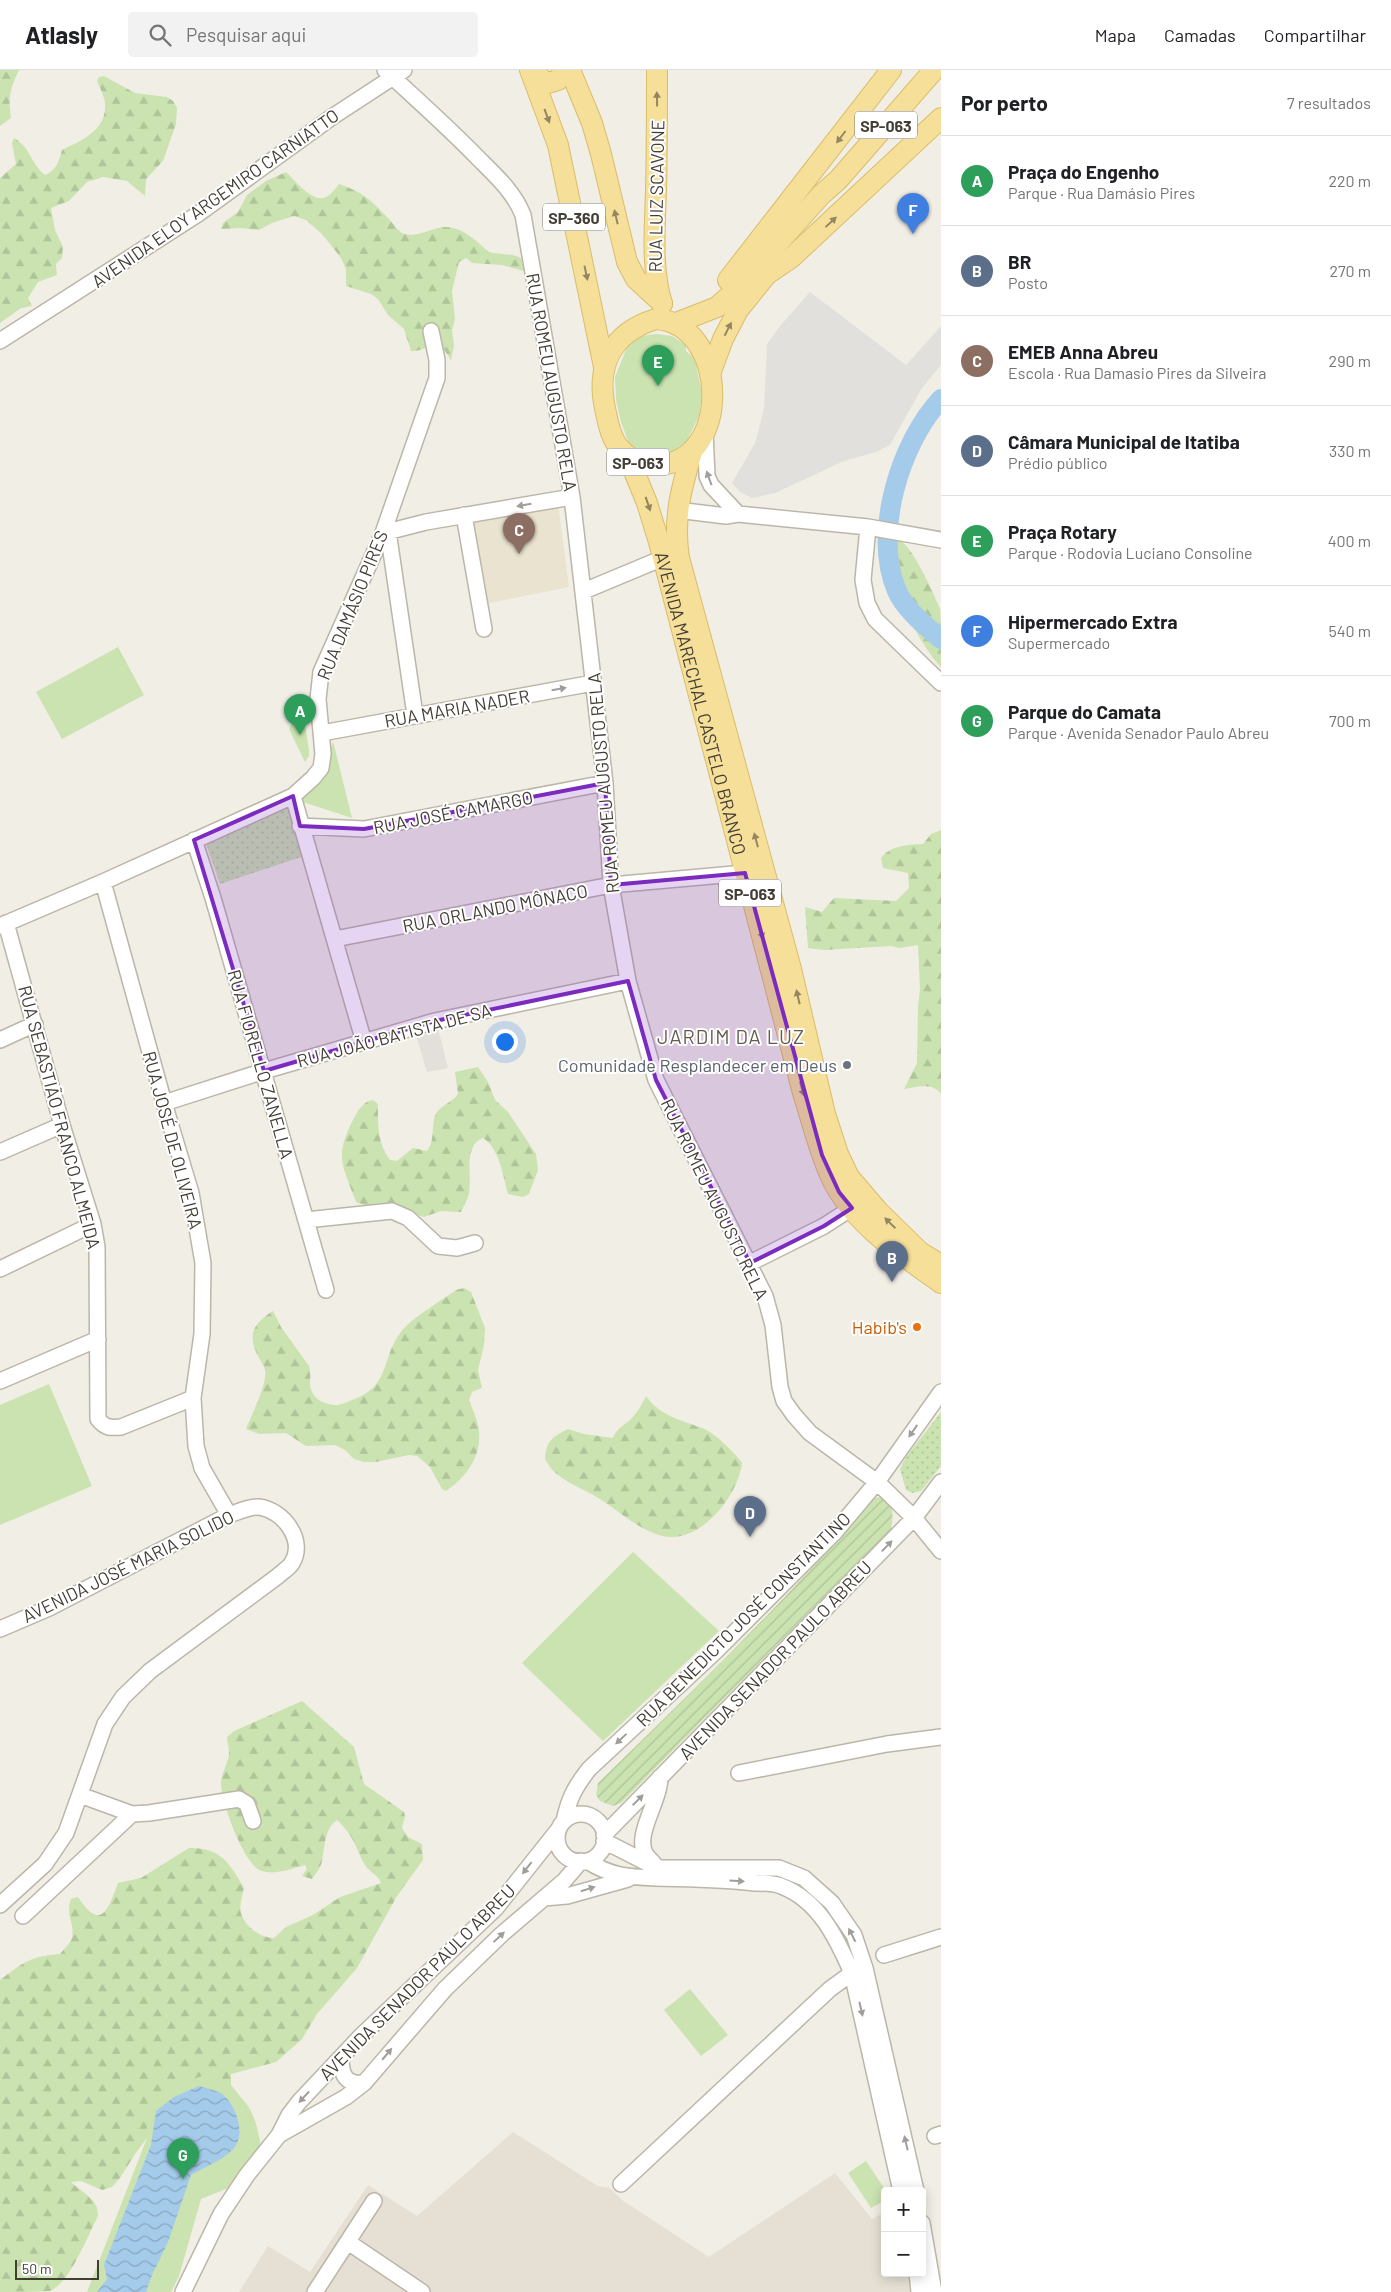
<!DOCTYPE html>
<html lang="pt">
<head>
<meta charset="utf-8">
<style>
	body { margin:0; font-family:Barlow,sans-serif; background:#f2f2f2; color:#202124 }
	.controls { position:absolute; right:15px; bottom:15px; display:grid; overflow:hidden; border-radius:5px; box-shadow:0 2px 12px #0003 }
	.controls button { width:45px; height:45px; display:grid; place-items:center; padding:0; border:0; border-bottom:1px solid #e0e0e0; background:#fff; color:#202124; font:25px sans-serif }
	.scale { position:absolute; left:15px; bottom:12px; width:84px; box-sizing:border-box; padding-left:5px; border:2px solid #433e35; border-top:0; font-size:14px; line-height:18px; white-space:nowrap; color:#433e35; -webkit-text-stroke:4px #fff; paint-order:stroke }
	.you { position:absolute; left:504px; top:971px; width:18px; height:18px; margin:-12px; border:4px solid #fff; border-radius:50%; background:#1a73e8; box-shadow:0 0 0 8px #1a73e833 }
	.badge { display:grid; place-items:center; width:32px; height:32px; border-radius:50%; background:#ea580c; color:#fff; font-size:16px; font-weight:700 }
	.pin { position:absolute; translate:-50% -41px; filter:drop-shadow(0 1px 2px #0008) }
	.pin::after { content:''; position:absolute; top:26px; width:18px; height:15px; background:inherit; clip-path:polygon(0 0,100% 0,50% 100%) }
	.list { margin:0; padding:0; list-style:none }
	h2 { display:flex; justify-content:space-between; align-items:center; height:65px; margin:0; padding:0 20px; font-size:21px }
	h2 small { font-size:16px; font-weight:400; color:#757577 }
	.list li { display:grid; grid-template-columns:32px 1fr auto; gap:15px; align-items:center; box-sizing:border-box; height:90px; padding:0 20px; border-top:1px solid #e0e0e0 }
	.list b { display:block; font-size:19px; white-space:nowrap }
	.list p { margin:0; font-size:16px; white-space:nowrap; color:#757577 }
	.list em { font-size:16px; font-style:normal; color:#757577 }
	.icon { flex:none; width:28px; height:28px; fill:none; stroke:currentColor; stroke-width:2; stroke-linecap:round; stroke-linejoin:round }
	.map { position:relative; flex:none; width:941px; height:2222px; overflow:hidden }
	header { display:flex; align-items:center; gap:30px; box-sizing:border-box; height:70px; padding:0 25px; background:#fff; border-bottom:1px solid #e0e0e0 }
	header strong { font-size:24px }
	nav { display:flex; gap:28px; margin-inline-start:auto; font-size:18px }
	.search { width:350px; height:45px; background:#f2f2f2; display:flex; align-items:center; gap:12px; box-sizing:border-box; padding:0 18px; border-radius:5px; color:#757577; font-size:19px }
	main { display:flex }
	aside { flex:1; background:#fff }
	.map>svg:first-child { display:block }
	.residential { fill:#e5e0d3 }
	.industrial { fill:#e3dfda }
	.education { fill:#e9e3d0 }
	.grass { fill:url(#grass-dots) }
	.forest { fill:url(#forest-firs) }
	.park { fill:#cae3b0 }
	.garden { fill:url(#garden-furrows) }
	.parking { fill:#e2e0dd }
	.water { fill:url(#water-waves) }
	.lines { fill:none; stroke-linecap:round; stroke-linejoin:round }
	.river { stroke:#a5cbea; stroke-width:20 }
	.minor-casing { stroke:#bcb6a8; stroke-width:18 }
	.major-casing { stroke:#dabd6a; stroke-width:22 }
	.minor { stroke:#fff; stroke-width:15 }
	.major { stroke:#f6df98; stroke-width:20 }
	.oneway { fill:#948662 }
	.oneway2 { fill:#a19e9a }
	.marked { fill:#7b2cbf; fill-opacity:0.2; stroke:#7b2cbf; stroke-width:4; stroke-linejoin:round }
	.worship-dot { fill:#6b7280; stroke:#fff; stroke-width:2 }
	.food-dot { fill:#e8710a; stroke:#fff; stroke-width:2 }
	.labels { text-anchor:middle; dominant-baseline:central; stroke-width:4; stroke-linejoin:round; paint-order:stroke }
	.shield { fill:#fff; stroke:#7b7872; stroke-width:1 }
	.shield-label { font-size:16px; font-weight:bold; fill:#433e35 }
	.street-label { font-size:18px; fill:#433e35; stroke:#fff }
	.worship-label { font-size:18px; fill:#5b616d; stroke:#fff; text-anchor:end }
	.food-label { font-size:18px; fill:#c56008; stroke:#fff; text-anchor:end }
	.quarter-label { font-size:20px; letter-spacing:1px; fill:#655c4d; stroke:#fff }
</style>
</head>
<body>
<header>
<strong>Atlasly</strong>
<div class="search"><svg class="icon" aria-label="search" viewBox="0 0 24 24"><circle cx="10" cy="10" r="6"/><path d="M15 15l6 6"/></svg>Pesquisar aqui</div>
<nav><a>Mapa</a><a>Camadas</a><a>Compartilhar</a></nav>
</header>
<main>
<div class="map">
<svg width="941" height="2222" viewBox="0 0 941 2222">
	<defs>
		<pattern id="grass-dots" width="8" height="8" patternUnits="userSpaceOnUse" patternTransform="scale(1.25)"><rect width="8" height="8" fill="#cae3b0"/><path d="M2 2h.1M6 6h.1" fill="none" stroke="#afc498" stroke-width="1.8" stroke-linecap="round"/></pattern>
		<pattern id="forest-firs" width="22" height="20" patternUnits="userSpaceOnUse" patternTransform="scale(1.25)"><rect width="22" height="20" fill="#cae3b0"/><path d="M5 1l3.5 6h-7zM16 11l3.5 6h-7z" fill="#afc498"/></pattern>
		<pattern id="garden-furrows" width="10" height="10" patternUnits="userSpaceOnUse" patternTransform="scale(1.25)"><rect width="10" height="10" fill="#cae3b0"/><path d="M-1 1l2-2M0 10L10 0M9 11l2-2" fill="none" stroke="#afc498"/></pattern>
		<pattern id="water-waves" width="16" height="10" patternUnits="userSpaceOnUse" patternTransform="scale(1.25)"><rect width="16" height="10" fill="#a5cbea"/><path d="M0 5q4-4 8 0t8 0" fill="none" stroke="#88a6be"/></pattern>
	</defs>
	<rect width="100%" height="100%" fill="#f1eee5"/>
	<path class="residential" d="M513 2062 598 2116 610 2118 622 2130 709 2187 835 2103 872 2149 885 2142V2203H907L910 2222H239L268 2176 310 2202 368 2115 417 2146Z"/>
	<path class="industrial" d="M437 955 448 998 427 1002 415 962Z"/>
	<path class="education" d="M558 434 569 517 484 534 467 452Z"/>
	<path class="grass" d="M277 733 290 738 304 786 220 814 204 768Z
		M941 1342V1396L921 1421 913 1423 906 1420 900 1399 906 1387Z"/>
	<path class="forest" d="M0 0H19C10 19 8 27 11 48L0 56Z
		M104 6 135 23 167 27 173 31 177 38 176 54 163 91 146 109 145 126 127 111 103 107 87 112 69 131 51 138 55 160 63 177 62 188 56 194 57 205 38 212 28 228 32 236 21 238 0 253V108L16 94 12 73 14 68C32 79 30 93 45 105 56 101 59 91 62 80 81 71 107 60 105 34 105 27 100 18 97 11L99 7Z
		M286 102C295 110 314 136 328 126 332 123 336 118 339 114 363 122 372 131 389 149 393 153 397 160 402 163 414 169 432 158 444 157 460 157 469 165 481 175 483 177 487 181 490 182 502 187 528 179 524 201L502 195 472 193 466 188 459 192 452 221 455 249 452 260 454 276 451 290 440 274C430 274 422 282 411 281L404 259 388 245 378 229 371 224 346 216V199L341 188 323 165 306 150 294 146 272 153 259 160 240 158 221 159 223 153 238 142 247 125 266 111Z
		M897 468C913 476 933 522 940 539 941 548 941 586 941 597 927 584 901 536 894 517 890 504 888 480 897 468Z
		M941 760V1024C933 1012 916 1017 904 1019L917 993 918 937 920 919 918 875 900 878 891 876 824 880 808 878 805 837 822 842 834 828 896 831 909 818 908 803 883 798 881 788C891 775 908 775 923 774L931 764Z
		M478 997 488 1012 495 1030 508 1042 536 1084 538 1100 529 1124 523 1127 508 1124C503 1106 500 1079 483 1068 463 1075 472 1106 469 1123 468 1129 464 1136 461 1142L441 1141 424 1147 407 1142 382 1141 356 1132C342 1093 334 1087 354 1048 358 1040 364 1031 373 1030L378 1034C378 1055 377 1072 390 1090L397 1091 413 1078 427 1081C436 1070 430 1053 437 1042 443 1034 453 1032 458 1024L455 1002Z
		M464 1218 471 1222 485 1258 484 1275 478 1300 482 1318 472 1322 469 1330C472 1338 476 1347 478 1355 484 1383 468 1406 446 1421L442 1419 430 1397 417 1386 409 1385 376 1392H364L354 1389 345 1380 335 1375 306 1376 286 1363 259 1364 246 1359C251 1346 268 1313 265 1300 264 1295 260 1290 258 1286 247 1264 253 1254 273 1241L281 1257 309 1296C312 1305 308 1314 312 1322 316 1331 326 1334 334 1335 340 1336 347 1332 352 1330 391 1317 381 1287 401 1262 411 1248 441 1231 456 1220Z
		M646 1326C660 1346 681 1350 702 1358 715 1363 734 1382 742 1393 738 1426 700 1475 662 1466 640 1460 622 1444 603 1431 589 1421 570 1415 557 1404 552 1401 548 1394 545 1389 546 1371 552 1367 568 1359L584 1364 613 1368C617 1358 622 1357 630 1350 637 1343 642 1335 646 1326Z
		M302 1631 354 1677 364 1714 404 1742 405 1746 402 1758 408 1767 422 1774 423 1790 397 1826 357 1898 317 1944 302 1969 276 1992 231 2004V2015L246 2034 158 2053 135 2084 120 2108 112 2117 102 2120 81 2111 71 2112C82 2123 99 2129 98 2146 88 2165 70 2213 50 2221 39 2222 13 2222 0 2222V1910C23 1893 30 1886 60 1884 63 1880 70 1874 72 1868 75 1853 65 1845 71 1829L78 1827C101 1862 108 1840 118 1813L141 1808 189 1778C221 1777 230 1794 244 1818 242 1827 238 1838 242 1846 247 1858 261 1868 274 1868L286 1857 313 1845 340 1827 381 1813C378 1804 370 1803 365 1795 354 1775 355 1767 337 1750 324 1759 325 1777 322 1791 321 1798 315 1804 312 1809L302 1806 307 1799 305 1795C291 1799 273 1806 259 1800 243 1791 220 1730 221 1712 222 1702 229 1692 229 1682 229 1677 227 1672 227 1667L234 1661Z"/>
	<path class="park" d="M657 264 672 266 686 275V281L695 289 702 325 699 346 687 371 674 381 664 383 647 384 637 380 628 371 621 352 616 330 615 307 628 275 641 266Z
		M118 577 144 625 62 669 36 622Z
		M302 637 309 680V686L305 692 289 659Z
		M333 671 352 748 303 732 300 723 329 687Z
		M49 1314 92 1416 0 1455V1335Z
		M633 1482 719 1561 603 1671 522 1593Z
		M690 1919 728 1965 701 1986 664 1940Z
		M202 2006C243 2021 255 2035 261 2078L231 2117 201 2129 179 2206 171 2222H87L147 2068V2045L152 2027 175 2015Z
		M866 2091 886 2121 885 2130 871 2138 848 2103Z"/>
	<path class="garden" d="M883 1427C895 1435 893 1446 891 1459L621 1733 613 1736 600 1731 596 1725 598 1713C693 1621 788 1529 874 1428Z"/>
	<path class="parking" d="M810 222 906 295 941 256V295L922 318 890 375 876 382 844 391 775 423 752 428 740 422 732 413 755 373 764 339 767 274 780 256Z"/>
	<path class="water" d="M199 2016C205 2018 215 2020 221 2023 235 2033 245 2060 236 2075 230 2087 203 2098 191 2105L168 2172 152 2205 146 2222H97L107 2209 104 2195 151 2075 156 2041 174 2027Z"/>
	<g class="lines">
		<path class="river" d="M941 329C900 373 872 464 897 521 904 538 926 557 941 569"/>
		<g class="minor-casing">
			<path id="minor" d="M385 0C416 29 448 57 478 88 496 106 514 122 523 145L572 427 605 713 611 815 628 911 656 1010 765 1226 773 1255 780 1317 784 1331 794 1345 810 1363 877 1412 914 1448 941 1481
				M0 271 198 144 332 47 404 0
				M705 362 707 406 711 415 738 444
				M677 440 726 446 738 444 868 457 941 470
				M464 445 484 559
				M868 457 863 510 867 533 875 549 941 613
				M388 461 415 645
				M383 463 426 452 572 427
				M584 521 663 488
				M322 663 593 613
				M293 726 364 972
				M300 756 364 759 605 713
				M194 770 213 828 326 1220
				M103 812 164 1033 191 1123 203 1193 202 1264 193 1328 196 1376 202 1398 229 1445
				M6 853 62 1055 93 1154 97 1177 98 1349C105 1358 110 1358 121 1357L193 1328
				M0 856 103 812 293 726 313 708 321 698 323 684 318 629 321 602 383 463 437 308V290L431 261
				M335 869 611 815 745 803
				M0 970 35 954
				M164 1033 264 1001 435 951 628 911
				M0 1082 62 1055
				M306 1150 392 1141 408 1148 438 1176 457 1178 475 1173
				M750 1193 824 1156 852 1138
				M0 1199 93 1154
				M0 1311 98 1269
				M0 1559 49 1538 229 1445C238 1442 250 1436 259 1437 283 1440 306 1470 292 1493 289 1498 282 1502 278 1506L150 1601 123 1627 105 1654 66 1763 45 1794 0 1835
				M739 1703 887 1674 941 1667
				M80 1725 132 1744 149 1743 239 1729 247 1734 253 1751
				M557 1768a24 24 0 1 1 48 0a24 24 0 1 1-48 0Z
				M564 1751C569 1728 575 1717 589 1699L716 1581 835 1462 877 1412 941 1322
				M604 1765 914 1448 941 1412
				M604 1771 657 1798H779L804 1808 832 1833 854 1865 865 1898 916 2121
				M587 1791C611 1806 627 1807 656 1808 689 1809 722 1809 755 1813 763 1813 774 1813 781 1816 819 1830 837 1869 852 1903L901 2121
				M655 1795C652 1791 647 1787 645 1783 635 1764 660 1731 660 1707
				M544 1828 567 1826 628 1809
				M23 1846 132 1744
				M884 1885 941 1867
				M341 1988C341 2005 346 2015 364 2013
				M279 2065 346 2027 364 2013 445 1919 502 1864 564 1811 581 1791
				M935 2066 941 2064
				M621 2114 830 1919 852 1903 860 1900
				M922 2153 934 2222
				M348 2172 422 2222
				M917 2203 919 2222
				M183 2222 221 2144 247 2105 279 2065 289 2045 299 2032 361 1966 496 1838 558 1760
				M315 2222 374 2131"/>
		</g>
		<g class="major-casing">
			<g id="major">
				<path d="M530 0 558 75 604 297"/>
				<path d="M570 0 592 53 601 84 627 192 636 209 662 233"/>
				<path d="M657 0C657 40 657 80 656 120 655 158 651 197 662 234"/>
				<path d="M532 3 548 13 558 10 565 0"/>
				<path d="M766 205 791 188 941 48"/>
				<path d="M728 210 891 0"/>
				<path d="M656 249C729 254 733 394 656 395 639 395 627 388 617 375 611 366 608 354 606 343 595 298 610 263 656 249Z"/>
				<path d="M676 253 717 237 736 220 821 125 838 110 934 0"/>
				<path d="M710 304 723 269 738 240 771 199"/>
				<path d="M692 382C681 419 673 448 679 488L791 899 825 1044 838 1084 849 1107 878 1141 920 1182 941 1195"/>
				<path id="s1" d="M629 389 647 433 659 472 803 1023C812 1051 819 1081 831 1107 852 1153 902 1185 941 1213"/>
			</g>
		</g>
		<use href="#minor" class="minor"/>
		<use href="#major" class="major"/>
	</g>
	<defs><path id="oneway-solid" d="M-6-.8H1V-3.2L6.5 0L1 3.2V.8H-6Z" transform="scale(1.25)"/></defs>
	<g class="oneway">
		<use href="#oneway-solid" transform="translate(657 29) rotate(-91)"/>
		<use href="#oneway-solid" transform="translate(547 46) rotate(70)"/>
		<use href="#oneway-solid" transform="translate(841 67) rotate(127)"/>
		<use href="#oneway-solid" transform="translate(616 147) rotate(-103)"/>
		<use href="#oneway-solid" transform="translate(831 152) rotate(-43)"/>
		<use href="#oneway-solid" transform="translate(586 203) rotate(78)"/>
		<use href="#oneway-solid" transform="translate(728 259) rotate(-63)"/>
		<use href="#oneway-solid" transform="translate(648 434) rotate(71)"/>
		<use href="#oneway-solid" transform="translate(756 770) rotate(-105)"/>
		<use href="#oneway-solid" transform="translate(761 862) rotate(75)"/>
		<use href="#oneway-solid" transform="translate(798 927) rotate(-103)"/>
		<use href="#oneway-solid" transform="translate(802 1019) rotate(75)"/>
		<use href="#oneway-solid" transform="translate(890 1153) rotate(-136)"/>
	</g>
	<g class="oneway2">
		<use href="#oneway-solid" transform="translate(709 408) rotate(-110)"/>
		<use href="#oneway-solid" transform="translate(524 435) rotate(170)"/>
		<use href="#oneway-solid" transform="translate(559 619) rotate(-10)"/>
		<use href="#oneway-solid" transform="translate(913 1361) rotate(125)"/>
		<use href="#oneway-solid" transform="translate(887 1476) rotate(-46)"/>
		<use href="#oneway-solid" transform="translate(621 1669) rotate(137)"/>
		<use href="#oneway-solid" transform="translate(638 1730) rotate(-45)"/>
		<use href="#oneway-solid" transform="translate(527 1798) rotate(128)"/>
		<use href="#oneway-solid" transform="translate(737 1811) rotate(3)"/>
		<use href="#oneway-solid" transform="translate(588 1819) rotate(-17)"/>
		<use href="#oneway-solid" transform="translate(852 1865) rotate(-117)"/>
		<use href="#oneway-solid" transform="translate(499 1867) rotate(-43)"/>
		<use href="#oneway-solid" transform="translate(861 1939) rotate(77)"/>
		<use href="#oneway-solid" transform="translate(387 1984) rotate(-50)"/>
		<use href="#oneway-solid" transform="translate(304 2027) rotate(133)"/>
		<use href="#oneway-solid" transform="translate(906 2073) rotate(-103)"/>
	</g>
	<path class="marked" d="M605 713 611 815 745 803 822 1085 839 1122 852 1138 824 1156 750 1193 656 1010 628 911 435 951 264 1001 194 770 293 726 300 756 364 759Z"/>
	<circle class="worship-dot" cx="847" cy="995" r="5"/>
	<circle class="food-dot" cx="917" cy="1257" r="5"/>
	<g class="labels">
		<g class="shield">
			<rect x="855" y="41.5" width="62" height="27" rx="4"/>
			<rect x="543" y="133.5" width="62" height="27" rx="4"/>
			<rect x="607" y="378.5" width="62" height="27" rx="4"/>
			<rect x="719" y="809.5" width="62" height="27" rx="4"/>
		</g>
		<g class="shield-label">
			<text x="886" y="55">SP-063</text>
			<text x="574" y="147">SP-360</text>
			<text x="638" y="392">SP-063</text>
			<text x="750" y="823">SP-063</text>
		</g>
		<g class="street-label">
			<text transform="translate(656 126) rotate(-89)">RUA LUIZ SCAVONE</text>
			<text transform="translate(215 128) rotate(-35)">AVENIDA ELOY ARGEMIRO CARNIATTO</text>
			<text transform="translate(552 312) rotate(80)">RUA ROMEU AUGUSTO RELA</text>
			<text transform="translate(352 535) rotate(-68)">RUA DAMÁSIO PIRES</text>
			<text stroke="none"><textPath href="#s1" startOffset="255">AVENIDA MARECHAL CASTELO BRANCO</textPath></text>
			<text transform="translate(457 638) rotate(-10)">RUA MARIA NADER</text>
			<text transform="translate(603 713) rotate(-95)">RUA ROMEU AUGUSTO RELA</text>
			<text transform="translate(453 742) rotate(-11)">RUA JOSÉ CAMARGO</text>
			<text transform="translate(495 838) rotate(-11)">RUA ORLANDO MÔNACO</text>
			<text transform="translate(394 965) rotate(-15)">RUA JOÃO BATISTA DE SA</text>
			<text transform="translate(261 994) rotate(74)">RUA FIORELLO ZANELLA</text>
			<text transform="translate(60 1047) rotate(75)">RUA SEBASTIÃO FRANCO ALMEIDA</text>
			<text transform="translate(173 1070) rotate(75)">RUA JOSÉ DE OLIVEIRA</text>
			<text transform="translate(715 1129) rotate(64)">RUA ROMEU AUGUSTO RELA</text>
			<text transform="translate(128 1496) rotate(-26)">AVENIDA JOSÉ MARIA SOLIDO</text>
			<text transform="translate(743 1549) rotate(-45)">RUA BENEDICTO JOSÉ CONSTANTINO</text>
			<text transform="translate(775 1590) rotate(-46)">AVENIDA SENADOR PAULO ABREU</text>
			<text transform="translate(417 1912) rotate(-45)">AVENIDA SENADOR PAULO ABREU</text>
		</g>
		<g class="worship-label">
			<text x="837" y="995">Comunidade Resplandecer em Deus</text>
		</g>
		<g class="food-label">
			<text x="907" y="1257">Habib's</text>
		</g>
		<g class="quarter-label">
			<text x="731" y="966">JARDIM DA LUZ</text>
		</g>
	</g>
</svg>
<div class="controls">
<button>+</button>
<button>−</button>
</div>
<div class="scale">50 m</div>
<div class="you"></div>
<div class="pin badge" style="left:300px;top:665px;background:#2e9e5b">A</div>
<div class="pin badge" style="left:892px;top:1212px;background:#5c6f8a">B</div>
<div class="pin badge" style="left:519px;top:484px;background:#8d6e63">C</div>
<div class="pin badge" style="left:750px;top:1467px;background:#5c6f8a">D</div>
<div class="pin badge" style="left:658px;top:316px;background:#2e9e5b">E</div>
<div class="pin badge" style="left:913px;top:164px;background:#3f7fe0">F</div>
<div class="pin badge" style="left:183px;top:2109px;background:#2e9e5b">G</div>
</div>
<aside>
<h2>Por perto<small>7 resultados</small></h2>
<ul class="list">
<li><span class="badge" style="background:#2e9e5b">A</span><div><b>Praça do Engenho</b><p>Parque · Rua Damásio Pires</p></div><em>220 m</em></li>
<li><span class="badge" style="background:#5c6f8a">B</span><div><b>BR</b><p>Posto</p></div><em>270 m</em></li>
<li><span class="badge" style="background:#8d6e63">C</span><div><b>EMEB Anna Abreu</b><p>Escola · Rua Damasio Pires da Silveira</p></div><em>290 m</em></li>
<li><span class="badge" style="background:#5c6f8a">D</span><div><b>Câmara Municipal de Itatiba</b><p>Prédio público</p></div><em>330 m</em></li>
<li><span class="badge" style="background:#2e9e5b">E</span><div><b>Praça Rotary</b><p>Parque · Rodovia Luciano Consoline</p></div><em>400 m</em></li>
<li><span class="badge" style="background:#3f7fe0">F</span><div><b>Hipermercado Extra</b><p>Supermercado</p></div><em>540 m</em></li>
<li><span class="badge" style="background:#2e9e5b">G</span><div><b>Parque do Camata</b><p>Parque · Avenida Senador Paulo Abreu</p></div><em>700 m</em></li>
</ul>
</aside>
</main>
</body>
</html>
